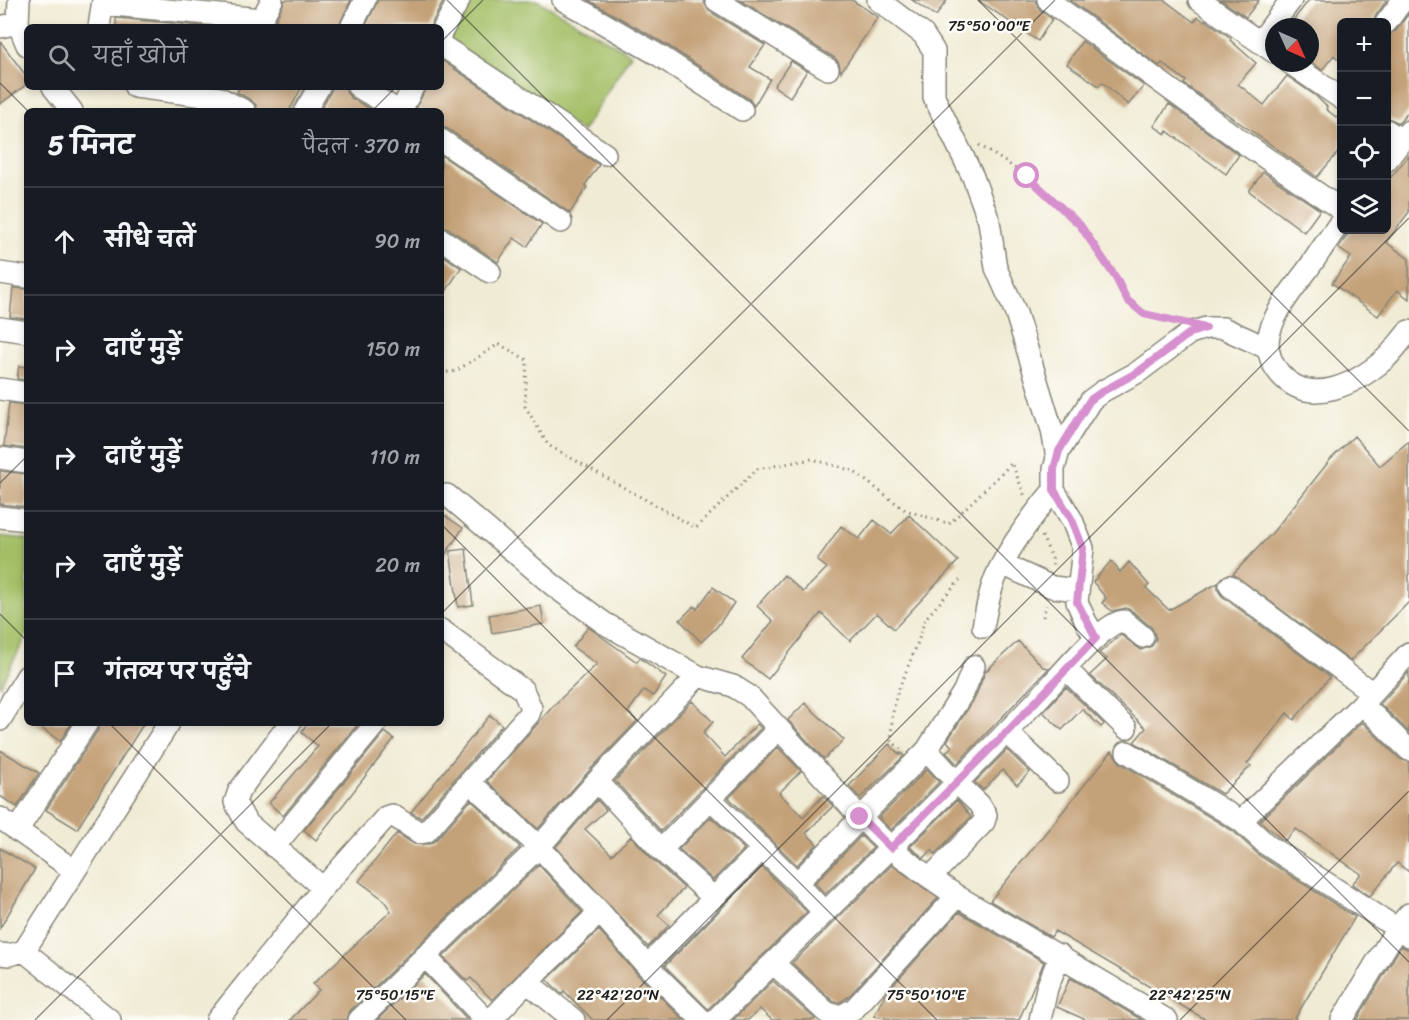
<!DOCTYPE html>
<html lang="hi">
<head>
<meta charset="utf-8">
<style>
	body { margin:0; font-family:Sriracha,"Playpen Sans Deva",sans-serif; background:#20242c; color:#f1f3f6 }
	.controls { position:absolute; right:18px; top:18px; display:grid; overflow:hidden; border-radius:9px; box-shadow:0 3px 9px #0003 }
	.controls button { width:54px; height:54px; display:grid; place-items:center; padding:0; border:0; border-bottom:2px solid #363941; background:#171b24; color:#f1f3f6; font:30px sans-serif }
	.compass { position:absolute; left:1265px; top:18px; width:54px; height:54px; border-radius:50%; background:#171b24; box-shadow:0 3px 9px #0003; rotate:135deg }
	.stop { position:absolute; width:18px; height:18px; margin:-14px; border:4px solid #d690ce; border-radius:50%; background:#fff }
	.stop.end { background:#d690ce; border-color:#fff; box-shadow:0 2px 6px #0008 }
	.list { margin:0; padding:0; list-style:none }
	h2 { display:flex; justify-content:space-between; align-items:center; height:78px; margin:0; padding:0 24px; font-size:26px }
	h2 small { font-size:20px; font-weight:400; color:#9ea1a6 }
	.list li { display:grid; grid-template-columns:39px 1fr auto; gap:18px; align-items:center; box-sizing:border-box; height:108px; padding:0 24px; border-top:2px solid #363941 }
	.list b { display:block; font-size:22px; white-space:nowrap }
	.list em { font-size:20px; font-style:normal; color:#9ea1a6 }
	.icon { flex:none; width:33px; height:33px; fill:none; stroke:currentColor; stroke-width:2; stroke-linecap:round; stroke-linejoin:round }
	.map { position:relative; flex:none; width:1409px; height:1020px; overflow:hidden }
	.search { position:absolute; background:#171b24; box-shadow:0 3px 9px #0003; left:24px; top:24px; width:420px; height:66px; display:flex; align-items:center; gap:15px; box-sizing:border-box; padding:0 21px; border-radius:9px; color:#9ea1a6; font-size:22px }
	.panel { position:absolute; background:#171b24; box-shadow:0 3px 9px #0003; left:24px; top:108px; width:420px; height:618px; border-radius:9px }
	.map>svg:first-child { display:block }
	.green { fill:#a3be65; stroke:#606d40; stroke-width:1.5 }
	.building { fill:#c4a279 }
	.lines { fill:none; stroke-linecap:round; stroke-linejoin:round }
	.minor-casing { stroke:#868478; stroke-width:24 }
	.path { stroke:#868478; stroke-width:3; stroke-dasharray:1.5 4.5; stroke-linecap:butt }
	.minor { stroke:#fff; stroke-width:21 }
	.route { stroke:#d690ce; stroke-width:8 }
	.ticks { fill:none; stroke:#1c1c1c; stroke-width:1.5; stroke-opacity:0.45 }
	.ticks-label { font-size:15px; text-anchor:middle; fill:#1c1c1c; stroke:#fdfcf7; stroke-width:5; stroke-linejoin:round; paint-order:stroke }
</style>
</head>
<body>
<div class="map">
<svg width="1409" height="1020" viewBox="0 0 1409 1020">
	<rect width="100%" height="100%" fill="#fdfcf7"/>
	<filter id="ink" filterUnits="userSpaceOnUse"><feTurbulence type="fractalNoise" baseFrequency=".0167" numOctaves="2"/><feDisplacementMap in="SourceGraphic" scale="12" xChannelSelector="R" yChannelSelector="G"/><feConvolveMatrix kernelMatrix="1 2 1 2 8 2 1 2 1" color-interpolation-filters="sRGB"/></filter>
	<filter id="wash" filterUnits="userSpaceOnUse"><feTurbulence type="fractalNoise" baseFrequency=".008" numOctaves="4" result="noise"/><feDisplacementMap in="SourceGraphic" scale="24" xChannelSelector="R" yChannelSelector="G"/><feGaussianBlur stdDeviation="1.35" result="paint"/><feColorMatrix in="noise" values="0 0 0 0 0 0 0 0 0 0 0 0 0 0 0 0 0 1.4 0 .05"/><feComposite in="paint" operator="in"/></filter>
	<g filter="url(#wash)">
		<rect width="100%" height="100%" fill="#f0ebd4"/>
		<path class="green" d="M464 0H537L631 54 582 132 441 38Z
			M0 536 27 539V635L0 687Z"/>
		<g id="blocks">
			<path class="building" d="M285 0H351L338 27H275L273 26Z
				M378 0H444L430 27H365Z
				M588 0H703L709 11 765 45 750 67 770 79 754 106 749 99 667 45Z
				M740 0H852L878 17 841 72 839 63 835 58Z
				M912 0H947L936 16Z
				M978 0H1035L1040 10 1052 19 1038 41Z
				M1070 0H1164L1194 22 1198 17 1204 21 1205 20 1231 38 1230 40 1256 63 1238 84 1264 105 1287 76 1316 96 1327 107 1326 109 1341 121V149L1317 177 1184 84 1186 81 1162 63 1159 66Z
				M1221 0H1259L1246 17Z
				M1309 0H1387L1376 15 1373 22H1341V62L1334 55 1322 70 1310 61V27H1288Z
				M1409 13V111L1399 123 1386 117V35L1396 31Z
				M116 18 211 27H116Z
				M0 41 27 77V84L0 104Z
				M1082 41 1144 86 1128 105 1102 82 1099 86 1067 64Z
				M441 60 599 165 585 185 587 187 570 213 448 129 441 127V111H415L426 87H441Z
				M791 61 807 71 790 97 774 86Z
				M240 87H302L289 111H258L256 105 251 100 237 92Z
				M333 87H345L347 93 351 98 374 111H320Z
				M1169 104 1239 155 1226 174 1167 131 1166 134 1154 126Z
				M441 155 542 224 527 247 514 238 498 262 448 228 441 226Z
				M1409 155V212L1386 242 1409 259V299L1397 290 1378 316 1332 283 1351 257 1338 248 1351 230H1386V183Z
				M1263 172 1320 210 1304 232 1249 191Z
				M444 256 461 268 441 299V261Z
				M13 288 27 289V319L10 317Z
				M19 366 27 367V380L17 379Z
				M9 403 27 405V449L4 446Z
				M1354 436 1380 466 1409 441V602L1350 661 1233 574 1273 532 1330 460Z
				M0 471 27 474V507L0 504Z
				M441 513 463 528 441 561Z
				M909 515 958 561 894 629 877 613 850 641 821 613 768 679 742 659 773 621 757 606 784 575 803 592 827 568 817 560 841 526 859 539 874 520 891 534Z
				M466 549 473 605 458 607 450 551Z
				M1111 561 1120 572 1129 562 1149 585 1146 588 1169 610 1218 583V590L1222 596 1330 677 1294 720 1287 713 1247 764 1251 766 1222 794 1134 742 1146 728 1090 675 1107 659 1099 653 1121 635 1141 650 1152 646 1156 639 1152 628 1132 611 1126 608 1112 611 1102 603 1106 598 1093 582Z
				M713 587 734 603 716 628 701 642 680 620 694 606 697 609Z
				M541 606 544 624 492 633 489 615Z
				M588 627 637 662 640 658 666 677 653 696 644 690 628 712 637 721 588 772 538 829 487 781 555 704 597 664 573 647Z
				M1018 641 1043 667 1049 668 957 764 946 752 952 747 947 741 975 698 985 672Z
				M1409 672V732L1380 704Z
				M1066 687 1104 724 1101 727 1082 709 1062 730 1043 712Z
				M692 701 713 722 703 733 725 757 757 724 761 728 661 831 615 781Z
				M805 703 844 740 824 759 788 720Z
				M490 715 502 725 421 818 411 812Z
				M1362 722 1400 759 1409 762V872L1397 863 1370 896 1352 884 1361 874 1296 829 1284 841 1260 821Z
				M34 723H72L60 741Z
				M100 723H144L77 829 46 810 98 730Z
				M308 723H359L283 816 269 803 318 746 301 732Z
				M385 732 394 739 316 840 304 830Z
				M889 744 900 755 901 753 904 756 860 798 849 786Z
				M778 747 801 771 779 793 803 817 823 796 833 806 806 833 817 844 797 865 729 798Z
				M0 750 39 773 17 807 0 796Z
				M1007 750 1030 772 1017 785 1003 770 983 790 975 782Z
				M1112 751 1120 763 1233 831 1260 856 1355 917 1294 1020H1206L1055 931 1051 937 990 901Z
				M927 769 939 782 891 830 879 818Z
				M471 800 520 847 350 1011 347 1020H290L319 990 313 984 391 911 383 899 359 881 397 833 414 844H429L436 840Z
				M597 800 606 810 585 829 612 855 631 836 652 859 684 888 658 915 669 925 648 947 556 847Z
				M957 800 971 817 935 854 932 850 924 858 910 847Z
				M711 817 744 849 713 880 679 849Z
				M861 836 873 848 825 894 815 883Z
				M0 848 35 869 0 928Z
				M539 865 582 912 492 1000 471 978 467 981 443 957Z
				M892 865 938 898 849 996 840 1002H834L792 963Z
				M762 867 807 912 708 1009 665 966Z
				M959 912 1044 962 1019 1020H896L874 1016 886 993Z
				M599 930 638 975 684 1020H593L564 991 562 994 547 980Z
				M1401 946 1409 950V1020H1357Z
				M425 974 468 1020H377Z
				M1070 978 1076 981 1142 1020H1086L1057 1007Z
				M773 981 815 1019 814 1020H772L760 1009 748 1020H733Z"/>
		</g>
	</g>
	<g filter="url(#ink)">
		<use href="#blocks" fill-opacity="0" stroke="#868478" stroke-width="1.5"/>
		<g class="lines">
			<g class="minor-casing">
				<path id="minor" d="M19 0 18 23 27 45
					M563 0 660 56 742 110
					M716 0 828 69
					M878 0 923 34 934 51V97L973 177 989 221 996 268 1016 313 1052 430 1057 458
					M1048 0 1241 141 1342 210
					M1199 0 1274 52
					M103 4 262 19
					M1386 23 1403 0
					M0 27 18 23
					M99 27 103 0
					M257 27 272 0
					M351 27 365 0
					M441 33 459 0
					M1260 42 1291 0
					M441 45 605 154
					M1290 63 1342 99
					M53 87 72 111
					M135 87 220 98 245 111
					M358 87 399 111
					M305 111 319 87
					M401 111 413 87
					M1386 130 1402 140
					M441 140 561 222
					M1386 161 1409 131
					M1342 220C1330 236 1319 253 1308 269 1293 289 1277 308 1270 331 1265 347 1270 362 1280 374 1310 408 1356 384 1385 359 1394 351 1401 340 1409 331
					M441 239 490 272
					M0 273 27 277
					M0 328 27 332
					M0 389 27 393
					M0 458 27 462
					M447 495 554 586 604 623 698 676 733 686 749 696 860 817 891 848 919 870 957 896 1167 1020
					M0 517 27 520
					M1002 564 1052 587 1078 590
					M1230 586 1371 692
					M983 627C987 606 991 583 1002 564 1016 537 1035 513 1054 490
					M1096 638 1086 622 1077 602 1083 548 1072 520 1054 490V469L1059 451 1091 400 1103 391 1138 372 1190 333 1206 328H1223L1267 348
					M1066 669 1126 728
					M1362 704 1409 750
					M0 720 27 676
					M1007 732 1058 781
					M927 750 956 782 979 804 986 815 984 822 930 878
					M1127 752 1241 821 1267 845 1409 936
					M597 781 698 676
					M470 782 539 847 600 912 647 966 702 1020
					M711 799 797 883 824 912
					M0 818 75 871
					M1241 821 1362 704 1409 653
					M17 831 87 723
					M274 847 376 723
					M661 850 778 729
					M797 883 927 750 964 691 974 666
					M323 888 386 817 392 815 420 833 426 832 529 714 531 708 523 690 441 630
					M24 951 110 1020
					M0 954 9 955 24 951 169 723
					M425 956 486 1020
					M773 963 826 1012C838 1018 844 1015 855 1008L957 896
					M647 966 762 849
					M527 982 574 1020
					M217 1020 323 888 246 822 235 802 239 791 290 723
					M359 1020 539 847 597 781 661 850 714 898
					M491 1020 527 982 600 912
					M715 1020C824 912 936 807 1041 696 1057 679 1104 621 1124 621L1143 637
					M1040 1020 1047 988 1060 955
					M1342 1020 1397 928 1409 914"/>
			</g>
			<path class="path" d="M979 145 1027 176 1080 225 1116 278 1127 300 1144 314 1175 321
				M441 373 456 371 499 344 527 360 525 406 548 445 696 528 757 469 812 459 853 471 905 510 949 524 1012 463 1025 497
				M1042 536 1052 558 1053 566
				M1043 617 1046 605
				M901 749 891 741 892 718 896 696 918 642 925 619 960 580"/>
			<use href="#minor" class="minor"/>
		</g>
	</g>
	<g class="lines" filter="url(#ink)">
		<path class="route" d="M860 817 891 848 1007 732 1096 638 1077 602 1083 548 1072 520 1054 490V469L1059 451 1090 400 1103 391 1138 372 1190 333 1206 328 1144 314 1127 300 1116 278 1080 225 1027 176"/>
	</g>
	<path class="ticks" d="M447 0 1409 962M978 0 1409 431M441 42 483 0M0 83 28 111M372 111 396 87M0 483 27 456M441 524 937 1020M0 614 27 641M441 614 1055 0M109 723 406 1020M35 1020 332 723M607 1020 1409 218M1180 1020 1409 791"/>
	<g class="ticks-label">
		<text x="989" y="31">75°50'00"E</text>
		<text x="618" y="1000">22°42'20"N</text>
		<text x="395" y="1000">75°50'15"E</text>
		<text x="926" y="1000">75°50'10"E</text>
		<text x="1190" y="1000">22°42'25"N</text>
	</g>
</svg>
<div class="controls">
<button>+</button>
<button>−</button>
<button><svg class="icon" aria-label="locate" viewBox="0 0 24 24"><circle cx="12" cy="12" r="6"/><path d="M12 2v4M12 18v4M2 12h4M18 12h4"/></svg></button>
<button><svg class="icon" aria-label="layers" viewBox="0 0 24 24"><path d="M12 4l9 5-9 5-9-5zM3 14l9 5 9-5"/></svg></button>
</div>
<svg class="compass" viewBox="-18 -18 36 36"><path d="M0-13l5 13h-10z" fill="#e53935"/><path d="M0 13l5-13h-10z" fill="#9ea1a6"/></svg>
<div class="stop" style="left:1027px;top:176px"></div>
<div class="stop end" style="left:860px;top:817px"></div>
<div class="search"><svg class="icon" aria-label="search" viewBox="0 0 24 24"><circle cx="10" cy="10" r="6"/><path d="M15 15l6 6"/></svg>यहाँ खोजें</div>
<section class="panel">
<h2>5 मिनट<small>पैदल · 370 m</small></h2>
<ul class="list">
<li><svg class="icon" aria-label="ahead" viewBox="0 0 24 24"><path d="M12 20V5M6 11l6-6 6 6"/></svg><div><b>सीधे चलें</b></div><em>90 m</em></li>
<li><svg class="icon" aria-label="right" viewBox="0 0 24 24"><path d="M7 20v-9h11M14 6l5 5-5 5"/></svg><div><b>दाएँ मुड़ें</b></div><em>150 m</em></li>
<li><svg class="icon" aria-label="right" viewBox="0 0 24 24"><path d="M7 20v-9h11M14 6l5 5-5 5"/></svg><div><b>दाएँ मुड़ें</b></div><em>110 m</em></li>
<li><svg class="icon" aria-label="right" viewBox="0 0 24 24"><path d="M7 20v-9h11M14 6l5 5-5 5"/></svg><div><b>दाएँ मुड़ें</b></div><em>20 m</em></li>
<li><svg class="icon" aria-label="arrive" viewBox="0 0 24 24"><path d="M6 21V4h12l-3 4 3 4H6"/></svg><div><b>गंतव्य पर पहुँचे</b></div></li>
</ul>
</section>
</div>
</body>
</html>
